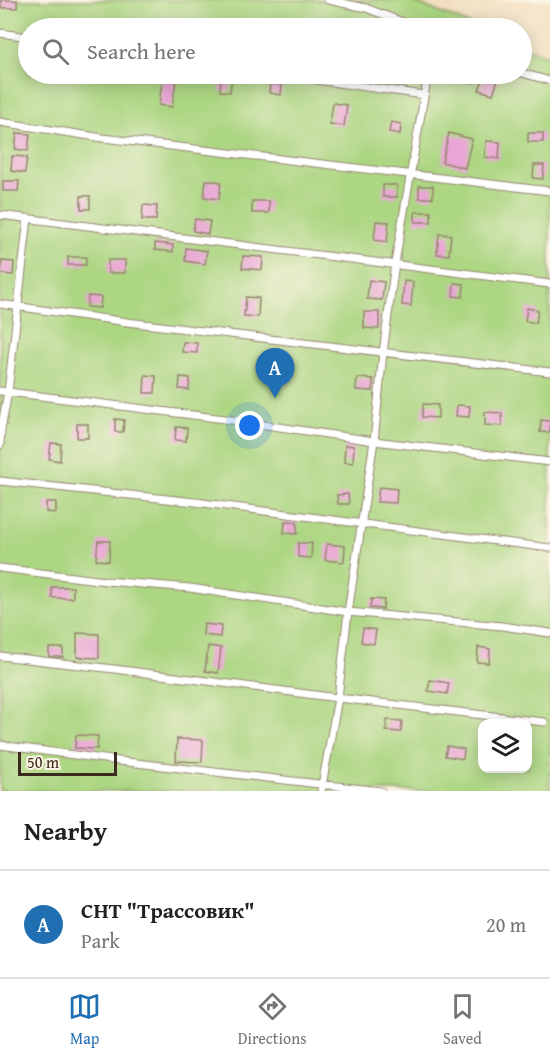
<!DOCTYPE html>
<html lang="en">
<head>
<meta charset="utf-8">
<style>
	body { margin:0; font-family:"Gentium Book Plus",serif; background:#f2f2f2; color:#202124 }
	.controls { position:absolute; right:18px; bottom:18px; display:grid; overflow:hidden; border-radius:12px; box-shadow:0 3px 15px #0003 }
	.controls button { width:54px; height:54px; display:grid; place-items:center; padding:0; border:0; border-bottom:2px solid #e0e0e0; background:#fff; color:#202124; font:30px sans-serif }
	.scale { position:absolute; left:18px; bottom:15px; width:99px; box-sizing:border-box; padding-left:6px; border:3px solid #3b2a1e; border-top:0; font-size:16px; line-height:21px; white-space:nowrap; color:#3b2a1e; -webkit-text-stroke:4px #fcf5e5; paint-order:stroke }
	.you { position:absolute; left:250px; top:426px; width:21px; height:21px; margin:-15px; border:4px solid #fff; border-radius:50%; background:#1a73e8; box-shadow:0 0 0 9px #1a73e833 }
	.badge { display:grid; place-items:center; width:39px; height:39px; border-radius:50%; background:#1f6fb2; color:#fff; font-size:20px; font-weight:700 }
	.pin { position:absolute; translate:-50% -50px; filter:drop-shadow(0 2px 3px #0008) }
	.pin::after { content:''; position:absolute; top:32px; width:21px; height:18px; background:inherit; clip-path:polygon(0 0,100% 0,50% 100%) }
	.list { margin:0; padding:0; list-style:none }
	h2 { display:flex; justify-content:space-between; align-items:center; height:78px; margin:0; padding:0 24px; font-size:26px }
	h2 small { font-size:20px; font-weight:400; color:#757577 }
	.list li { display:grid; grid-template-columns:39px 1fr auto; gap:18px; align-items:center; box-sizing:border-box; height:108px; padding:0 24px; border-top:2px solid #e0e0e0 }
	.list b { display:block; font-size:22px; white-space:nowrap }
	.list p { margin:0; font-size:20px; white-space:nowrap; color:#757577 }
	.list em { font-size:20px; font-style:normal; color:#757577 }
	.icon { flex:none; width:33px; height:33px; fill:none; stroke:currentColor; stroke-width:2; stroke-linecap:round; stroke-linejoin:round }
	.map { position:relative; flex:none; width:550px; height:791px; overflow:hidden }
	.search { position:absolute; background:#fff; box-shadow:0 3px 15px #0003; left:18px; right:18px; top:18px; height:66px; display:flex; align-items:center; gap:15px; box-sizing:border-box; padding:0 21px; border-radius:33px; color:#757577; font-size:22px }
	.sheet { height:186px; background:#fff }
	nav { display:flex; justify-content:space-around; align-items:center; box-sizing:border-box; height:84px; border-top:2px solid #e0e0e0; background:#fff; font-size:16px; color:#757577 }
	nav a { display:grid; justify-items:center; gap:3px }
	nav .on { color:#1f6fb2 }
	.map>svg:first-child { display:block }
	.green { fill:#acd682; stroke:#748050; stroke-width:1.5; fill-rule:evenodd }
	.building { fill:#e9a5d4 }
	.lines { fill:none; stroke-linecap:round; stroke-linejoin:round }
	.lane-casing { stroke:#968470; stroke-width:9 }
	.lane { stroke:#fff; stroke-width:7 }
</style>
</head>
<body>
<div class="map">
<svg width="550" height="791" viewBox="0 0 550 791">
	<rect width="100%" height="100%" fill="#fcf5e5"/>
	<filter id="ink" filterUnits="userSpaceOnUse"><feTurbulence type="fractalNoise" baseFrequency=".0167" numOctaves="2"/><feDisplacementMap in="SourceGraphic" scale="12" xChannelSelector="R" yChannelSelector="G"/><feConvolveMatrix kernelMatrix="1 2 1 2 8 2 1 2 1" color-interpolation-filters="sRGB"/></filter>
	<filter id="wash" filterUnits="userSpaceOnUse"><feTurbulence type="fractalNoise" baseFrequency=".008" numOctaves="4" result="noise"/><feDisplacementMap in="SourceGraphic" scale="24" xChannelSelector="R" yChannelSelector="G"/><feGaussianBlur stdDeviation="1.35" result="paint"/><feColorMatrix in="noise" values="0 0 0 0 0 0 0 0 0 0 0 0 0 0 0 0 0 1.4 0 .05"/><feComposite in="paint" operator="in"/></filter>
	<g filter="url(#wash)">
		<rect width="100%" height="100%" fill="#f2dfc1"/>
		<path class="green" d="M0 0H408L479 28H28V74H522V46L550 57V791H0ZM482 724H528V768H482Z"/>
		<g id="blocks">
			<path class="building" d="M1 0H17V8H1Z
				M163 74H177L172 107 159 105Z
				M361 74H385L384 80 361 78Z
				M458 74H475L473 83 457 80Z
				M485 74H500L493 94 479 90Z
				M221 76 232 77 230 92 220 91Z
				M270 84 282 85 281 95 269 93Z
				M333 103 347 105 344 126 330 124Z
				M391 122 401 124 400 134 389 132Z
				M17 133 30 134 28 151 15 149Z
				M449 133 472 139 465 168 442 162Z
				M528 133H543V142H528Z
				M486 141 500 142 499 159 485 157Z
				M12 156 27 157 25 173 11 171Z
				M534 165H544L543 179 533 178Z
				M206 180 221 182 219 199 204 197Z
				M3 181H19L18 191H3Z
				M383 185H397V197H383Z
				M419 186H433V198H419Z
				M81 196H90V209H81Z
				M252 201H269V213H252Z
				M143 205 157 206 156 220H142Z
				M415 212H431V222H415Z
				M195 219 210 221 208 234 193 231Z
				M376 221 389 222 387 242 374 240Z
				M439 234 451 235 449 255 437 254Z
				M155 243 173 245V252L155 250Z
				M186 248 207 251 205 264 185 261Z
				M243 256 263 257 262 270 242 268Z
				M68 257H86V265H68Z
				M108 260H125V273H108Z
				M2 261 14 262 13 275 1 274Z
				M369 280 384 282 382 300 367 299Z
				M404 281 413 282 411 306 402 305Z
				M454 283 464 284 463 297 453 296Z
				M88 296 101 297 100 308 87 307Z
				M246 297 259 298 258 317 244 316Z
				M527 308 538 310 536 323 525 321Z
				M364 312H379V329L364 328Z
				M183 342 197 343V353L182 352Z
				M145 375 156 376 155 393H144Z
				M180 377 190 378 189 390 179 389Z
				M357 378 373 379V391L356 390Z
				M423 404 438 405V418L422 417Z
				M457 405 470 406 469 417 456 416Z
				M485 412 502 413V426L485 425Z
				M115 419 124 420 123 432H115Z
				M541 420 550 421V433L540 432Z
				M77 424H88V438H77Z
				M176 427 187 428 186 441 175 440Z
				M51 443 61 444 60 461 49 459Z
				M345 445 354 446 353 463 344 462Z
				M379 487 397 489 396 503 377 502Z
				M348 494 349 504H338L337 495Z
				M46 502H56V513L46 512Z
				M285 521 297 522V534L284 533Z
				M98 541H110L109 561 96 560Z
				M298 543H312L311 558 298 557Z
				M327 544 345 546 344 562 325 560Z
				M52 587H73V598H52Z
				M371 599 384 600 383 609 370 608Z
				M204 624 221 626 220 637 203 635Z
				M363 628 376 630 374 644 361 642Z
				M77 633 99 634V658L77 657Z
				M208 646 221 648 218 673 205 671Z
				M478 647 490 649 489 663 477 662Z
				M49 648H63V657H49Z
				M430 680 449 683 447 694 428 691Z
				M387 720 402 721 401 732 386 731Z
				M76 735 98 736 97 749 75 748Z
				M177 739 203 740 202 762 176 761Z
				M447 746 464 749 463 759 445 756Z"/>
		</g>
	</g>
	<g filter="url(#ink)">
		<use href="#blocks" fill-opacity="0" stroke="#968470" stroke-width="1.5"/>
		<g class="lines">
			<g class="lane-casing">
				<path id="lane" d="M328 0 366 8 418 28
					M0 33 28 37
					M522 73 550 81
					M273 74 424 95
					M0 122 103 138 550 191
					M0 215 550 284
					M0 304 127 322 550 372
					M0 391 225 419 374 441 550 462
					M0 445 1 430 8 392 28 218
					M0 481 195 502 550 548
					M0 568 106 581 190 588 348 612 502 626 550 633
					M0 656 114 669 338 698 544 722
					M0 745 119 761 381 791
					M321 791 338 698 348 612 374 441 383 353 395 263 428 74"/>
			</g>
			<use href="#lane" class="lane"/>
		</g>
	</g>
</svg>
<div class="controls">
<button><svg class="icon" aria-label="layers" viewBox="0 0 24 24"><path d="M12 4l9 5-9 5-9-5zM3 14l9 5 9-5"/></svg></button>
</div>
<div class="scale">50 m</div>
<div class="you"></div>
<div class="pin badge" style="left:275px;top:398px">A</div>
<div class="search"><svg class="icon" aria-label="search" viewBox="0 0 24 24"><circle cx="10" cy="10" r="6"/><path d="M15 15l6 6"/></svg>Search here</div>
</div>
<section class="sheet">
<h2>Nearby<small></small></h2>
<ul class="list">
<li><span class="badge">A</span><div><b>СНТ &quot;Трассовик&quot;</b><p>Park</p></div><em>20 m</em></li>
</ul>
</section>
<nav>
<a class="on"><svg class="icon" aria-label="map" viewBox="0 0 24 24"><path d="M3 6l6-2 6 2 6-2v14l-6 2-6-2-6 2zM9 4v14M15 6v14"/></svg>Map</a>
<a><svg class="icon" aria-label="directions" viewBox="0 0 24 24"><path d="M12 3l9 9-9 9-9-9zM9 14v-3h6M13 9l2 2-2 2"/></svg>Directions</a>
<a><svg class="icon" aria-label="saved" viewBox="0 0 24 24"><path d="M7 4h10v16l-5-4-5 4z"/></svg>Saved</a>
</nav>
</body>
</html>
